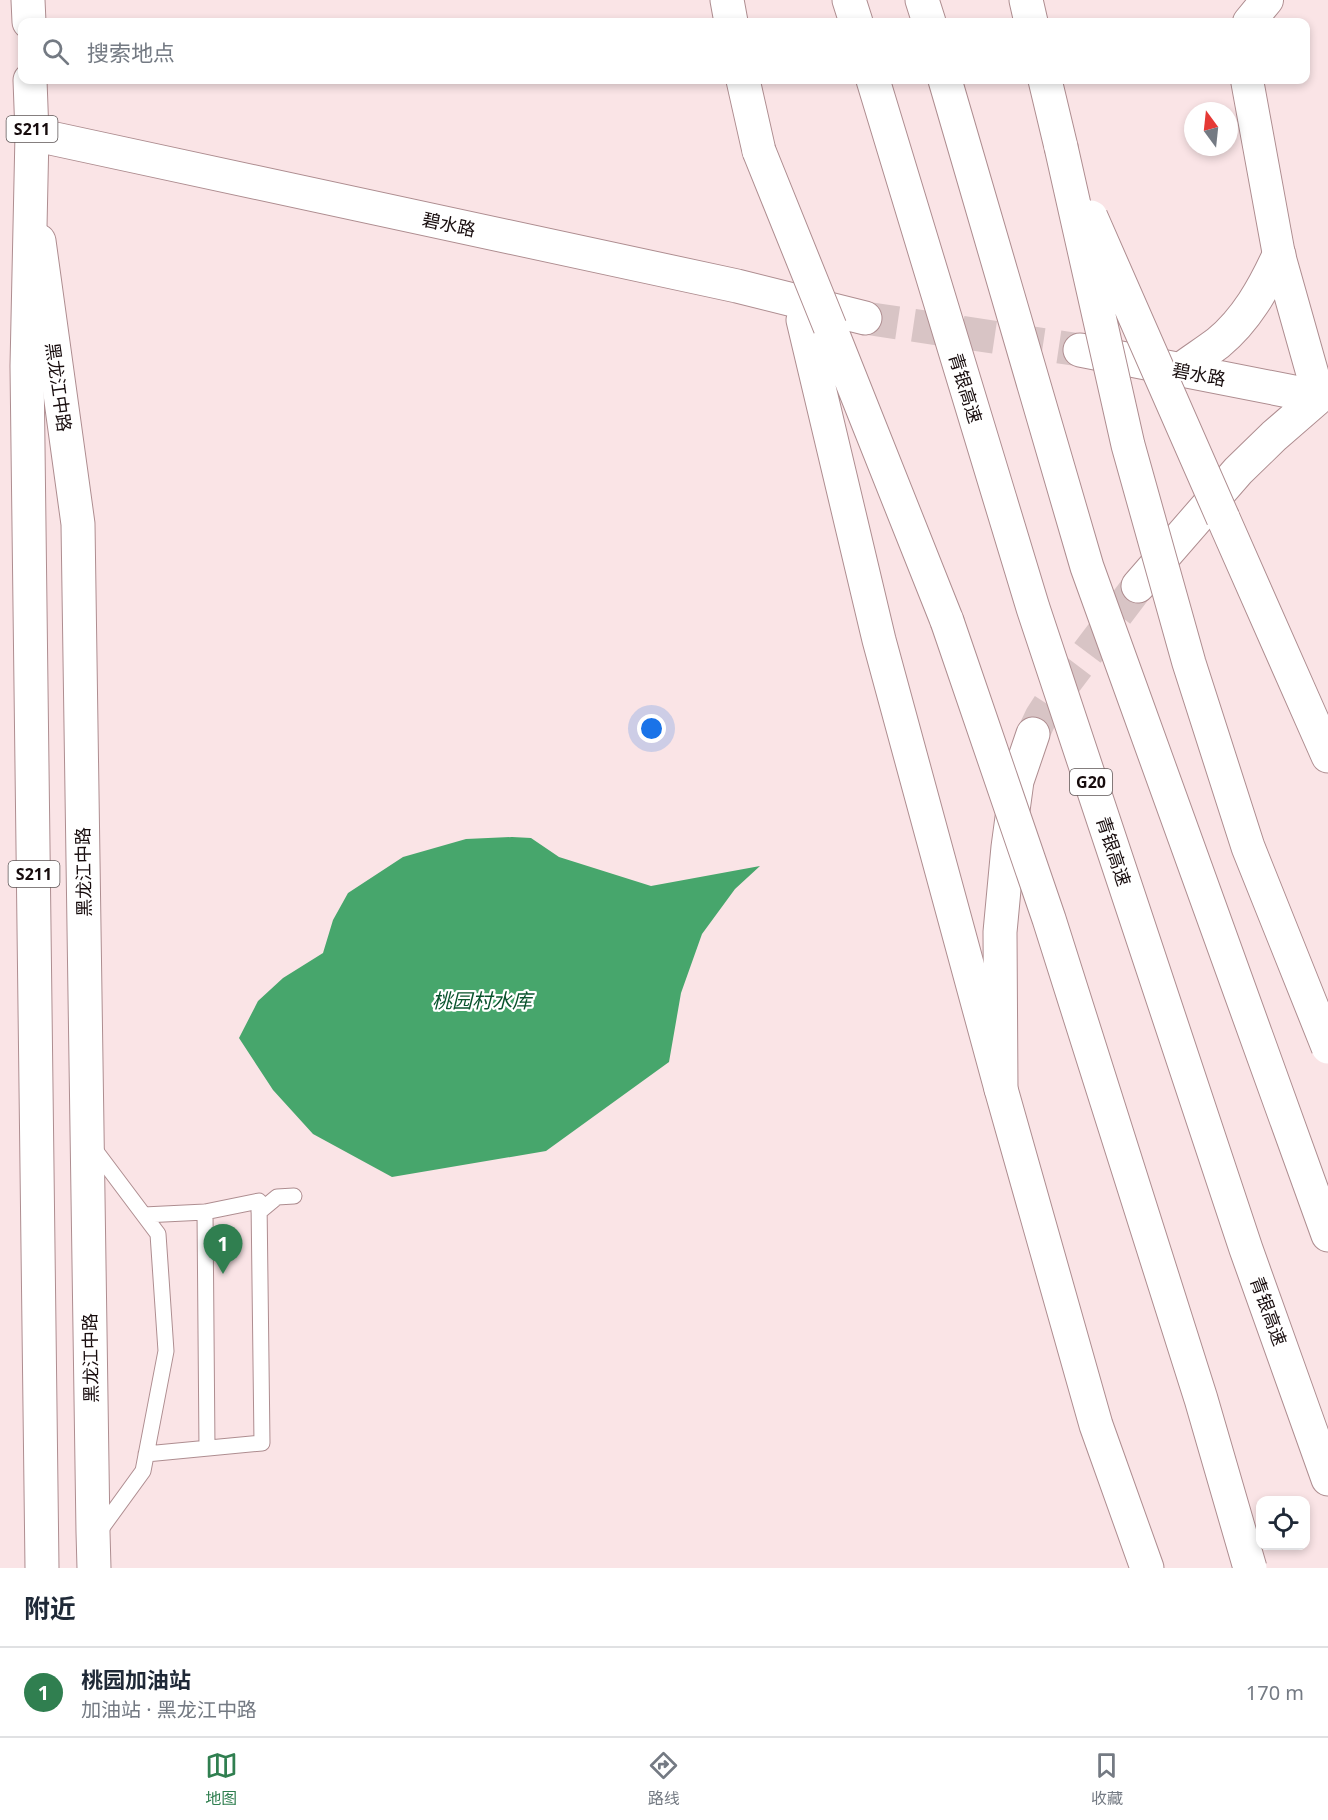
<!DOCTYPE html>
<html lang="zh">
<head>
<meta charset="utf-8">
<style>
	body { margin:0; font-family:"Noto Sans","Noto Sans SC",sans-serif; background:#f6f6f7; color:#1f2937 }
	.controls { position:absolute; right:18px; bottom:18px; display:grid; overflow:hidden; border-radius:12px; box-shadow:0 3px 9px #0003 }
	.controls button { width:54px; height:54px; display:grid; place-items:center; padding:0; border:0; border-bottom:2px solid #e0e1e3; background:#fff; color:#1f2937; font:30px sans-serif }
	.compass { position:absolute; left:1184px; top:102px; width:54px; height:54px; border-radius:50%; background:#fff; box-shadow:0 3px 9px #0003; rotate:345deg }
	.you { position:absolute; left:652px; top:729px; width:21px; height:21px; margin:-15px; border:4px solid #fff; border-radius:50%; background:#1a73e8; box-shadow:0 0 0 9px #1a73e833 }
	.badge { display:grid; place-items:center; width:39px; height:39px; border-radius:50%; background:#307f50; color:#fff; font-size:20px; font-weight:700 }
	.pin { position:absolute; translate:-50% -50px; filter:drop-shadow(0 2px 3px #0008) }
	.pin::after { content:''; position:absolute; top:32px; width:21px; height:18px; background:inherit; clip-path:polygon(0 0,100% 0,50% 100%) }
	.list { margin:0; padding:0; list-style:none }
	h2 { display:flex; justify-content:space-between; align-items:center; height:78px; margin:0; padding:0 24px; font-size:26px }
	h2 small { font-size:20px; font-weight:400; color:#747a83 }
	.list li { display:grid; grid-template-columns:39px 1fr auto; gap:18px; align-items:center; box-sizing:border-box; height:90px; padding:0 24px; border-top:2px solid #e0e1e3 }
	.list b { display:block; font-size:22px; white-space:nowrap }
	.list p { margin:0; font-size:20px; white-space:nowrap; color:#747a83 }
	.list em { font-size:20px; font-style:normal; color:#747a83 }
	.icon { flex:none; width:33px; height:33px; fill:none; stroke:currentColor; stroke-width:2; stroke-linecap:round; stroke-linejoin:round }
	.map { position:relative; flex:none; width:1328px; height:1568px; overflow:hidden }
	.search { position:absolute; background:#fff; box-shadow:0 3px 9px #0003; left:18px; right:18px; top:18px; height:66px; display:flex; align-items:center; gap:15px; box-sizing:border-box; padding:0 21px; border-radius:12px; color:#747a83; font-size:22px }
	.sheet { height:168px; background:#fff }
	nav { display:flex; justify-content:space-around; align-items:center; box-sizing:border-box; height:84px; border-top:2px solid #e0e1e3; background:#fff; font-size:16px; color:#747a83 }
	nav a { display:grid; justify-items:center; gap:3px }
	nav .on { color:#307f50 }
	.map>svg:first-child { display:block }
	.water { fill:#47a66c }
	.lines { fill:none; stroke-linecap:round; stroke-linejoin:round }
	.tertiary-tunnel { stroke:#d8c4c5; stroke-width:33; stroke-dasharray:33 16; stroke-linecap:butt }
	.service-casing { stroke:#ae8d90; stroke-width:17 }
	.minor-casing { stroke:#ae8d90; stroke-width:34 }
	.tertiary-casing { stroke:#ae8d90; stroke-width:35 }
	.secondary-casing { stroke:#ae8d90; stroke-width:35 }
	.trunk-casing { stroke:#ae8d90; stroke-width:35 }
	.motorway-casing { stroke:#ae8d90; stroke-width:35 }
	.service { stroke:#fff; stroke-width:15 }
	.minor { stroke:#fff; stroke-width:32 }
	.tertiary { stroke:#fff; stroke-width:33 }
	.secondary { stroke:#fff; stroke-width:33 }
	.trunk { stroke:#fff; stroke-width:33 }
	.motorway { stroke:#fff; stroke-width:33 }
	.trunk-bridge-casing { stroke:#ae8d90; stroke-width:35; stroke-linecap:butt }
	.trunk-bridge { stroke:#fff; stroke-width:33 }
	.labels { text-anchor:middle; dominant-baseline:central; stroke-width:4.5; stroke-linejoin:round; paint-order:stroke }
	.shield { fill:#fff; stroke:#5d5556; stroke-width:1.5 }
	.shield-label { font-size:16px; font-weight:bold; fill:#170c0d }
	.street-label { font-size:18px; fill:#170c0d; stroke:#fff }
	.water-label { font-size:20px; font-style:italic; fill:#09532d; stroke:#fff }
</style>
</head>
<body>
<div class="map">
<svg width="1328" height="1568" viewBox="0 0 1328 1568">
	<rect width="100%" height="100%" fill="#fae4e6"/>
	<path class="water" d="M512 837 531 838 559 857 651 886 760 866 735 889 702 934 681 993 669 1062 546 1151 392 1177 313 1134 273 1090 239 1038 258 1001 283 978 323 953 333 920 348 893 403 857 466 839Z"/>
	<g class="lines">
		<path class="tertiary-tunnel" d="M865 318 1080 350
			M1033 734 1041 717 1052 700 1138 586"/>
		<g class="service-casing">
			<path id="service" d="M92 1146 158 1234 166 1351 143 1471 98 1533
				M205 1212 207 1448
				M259 1212 277 1197 294 1196
				M144 1215 205 1212 259 1201 262 1443 146 1454"/>
		</g>
		<g class="minor-casing">
			<path id="minor" d="M1249 22 1267 0
				M1247 80 1279 255 1319 397"/>
		</g>
		<g class="tertiary-casing">
			<path id="tertiary" d="M32 134 737 286 865 318
				M1080 350 1319 397
				M1180 370C1192 361 1206 352 1218 343 1246 320 1264 288 1279 255
				M1138 586 1238 471 1274 436 1319 397
				M1033 734 1017 781 1008 847 1000 932 1001 1089 1096 1425 1147 1568"/>
		</g>
		<g class="secondary-casing">
			<path id="secondary" d="M39 241 78 524 93 1532 94 1568"/>
		</g>
		<g class="trunk-casing">
			<path id="trunk" d="M28 0 29 22
				M727 0 731 22
				M1026 0 1031 22
				M30 80 32 134 27 366 42 1568
				M743 80 759 151
				M1045 80 1061 147
				M803 320 879 640 1001 1089
				M830 327 947 621
				M1223 518 1328 756"/>
		</g>
		<g class="motorway-casing">
			<path id="motorway" d="M849 0 856 22
				M922 0 929 22
				M873 80 1033 608 1246 1249 1328 1479
				M945 80 1087 567 1328 1235"/>
		</g>
		<use href="#service" class="service"/>
		<use href="#minor" class="minor"/>
		<use href="#tertiary" class="tertiary"/>
		<use href="#secondary" class="secondary"/>
		<use href="#trunk" class="trunk"/>
		<use href="#motorway" class="motorway"/>
		<g class="trunk-bridge-casing">
			<path id="trunk-bridge" d="M1061 147 1128 445 1189 663 1248 847 1328 1047
				M759 151 830 327
				M1091 217 1223 518
				M947 621 1049 919 1201 1399 1250 1568"/>
		</g>
		<use href="#trunk-bridge" class="trunk-bridge"/>
	</g>
	<g class="labels">
		<g class="shield">
			<rect x="6.5" y="116" width="51" height="26" rx="4.5"/>
			<rect x="1070" y="769" width="42" height="26" rx="4.5"/>
			<rect x="8.5" y="861" width="51" height="26" rx="4.5"/>
		</g>
		<g class="shield-label">
			<text x="32" y="129">S211</text>
			<text x="1091" y="782">G20</text>
			<text x="34" y="874">S211</text>
		</g>
		<g class="street-label">
			<text transform="translate(449 224) rotate(12)">碧水路</text>
			<text transform="translate(1199 374) rotate(11)">碧水路</text>
			<text transform="translate(59 387) rotate(82)">黑龙江中路</text>
			<text transform="translate(966 388) rotate(73)">青银高速</text>
			<text transform="translate(1114 851) rotate(72)">青银高速</text>
			<text transform="translate(83 872) rotate(-91)">黑龙江中路</text>
			<text transform="translate(1269 1311) rotate(70)">青银高速</text>
			<text transform="translate(90 1358) rotate(-91)">黑龙江中路</text>
		</g>
		<g class="water-label">
			<text x="482" y="1000">桃园村水库</text>
		</g>
	</g>
</svg>
<div class="controls">
<button><svg class="icon" aria-label="locate" viewBox="0 0 24 24"><circle cx="12" cy="12" r="6"/><path d="M12 2v4M12 18v4M2 12h4M18 12h4"/></svg></button>
</div>
<svg class="compass" viewBox="-18 -18 36 36"><path d="M0-13l5 13h-10z" fill="#e53935"/><path d="M0 13l5-13h-10z" fill="#747a83"/></svg>
<div class="you"></div>
<div class="pin badge" style="left:223px;top:1274px">1</div>
<div class="search"><svg class="icon" aria-label="search" viewBox="0 0 24 24"><circle cx="10" cy="10" r="6"/><path d="M15 15l6 6"/></svg>搜索地点</div>
</div>
<section class="sheet">
<h2>附近<small></small></h2>
<ul class="list">
<li><span class="badge">1</span><div><b>桃园加油站</b><p>加油站 · 黑龙江中路</p></div><em>170 m</em></li>
</ul>
</section>
<nav>
<a class="on"><svg class="icon" aria-label="map" viewBox="0 0 24 24"><path d="M3 6l6-2 6 2 6-2v14l-6 2-6-2-6 2zM9 4v14M15 6v14"/></svg>地图</a>
<a><svg class="icon" aria-label="directions" viewBox="0 0 24 24"><path d="M12 3l9 9-9 9-9-9zM9 14v-3h6M13 9l2 2-2 2"/></svg>路线</a>
<a><svg class="icon" aria-label="saved" viewBox="0 0 24 24"><path d="M7 4h10v16l-5-4-5 4z"/></svg>收藏</a>
</nav>
</body>
</html>
